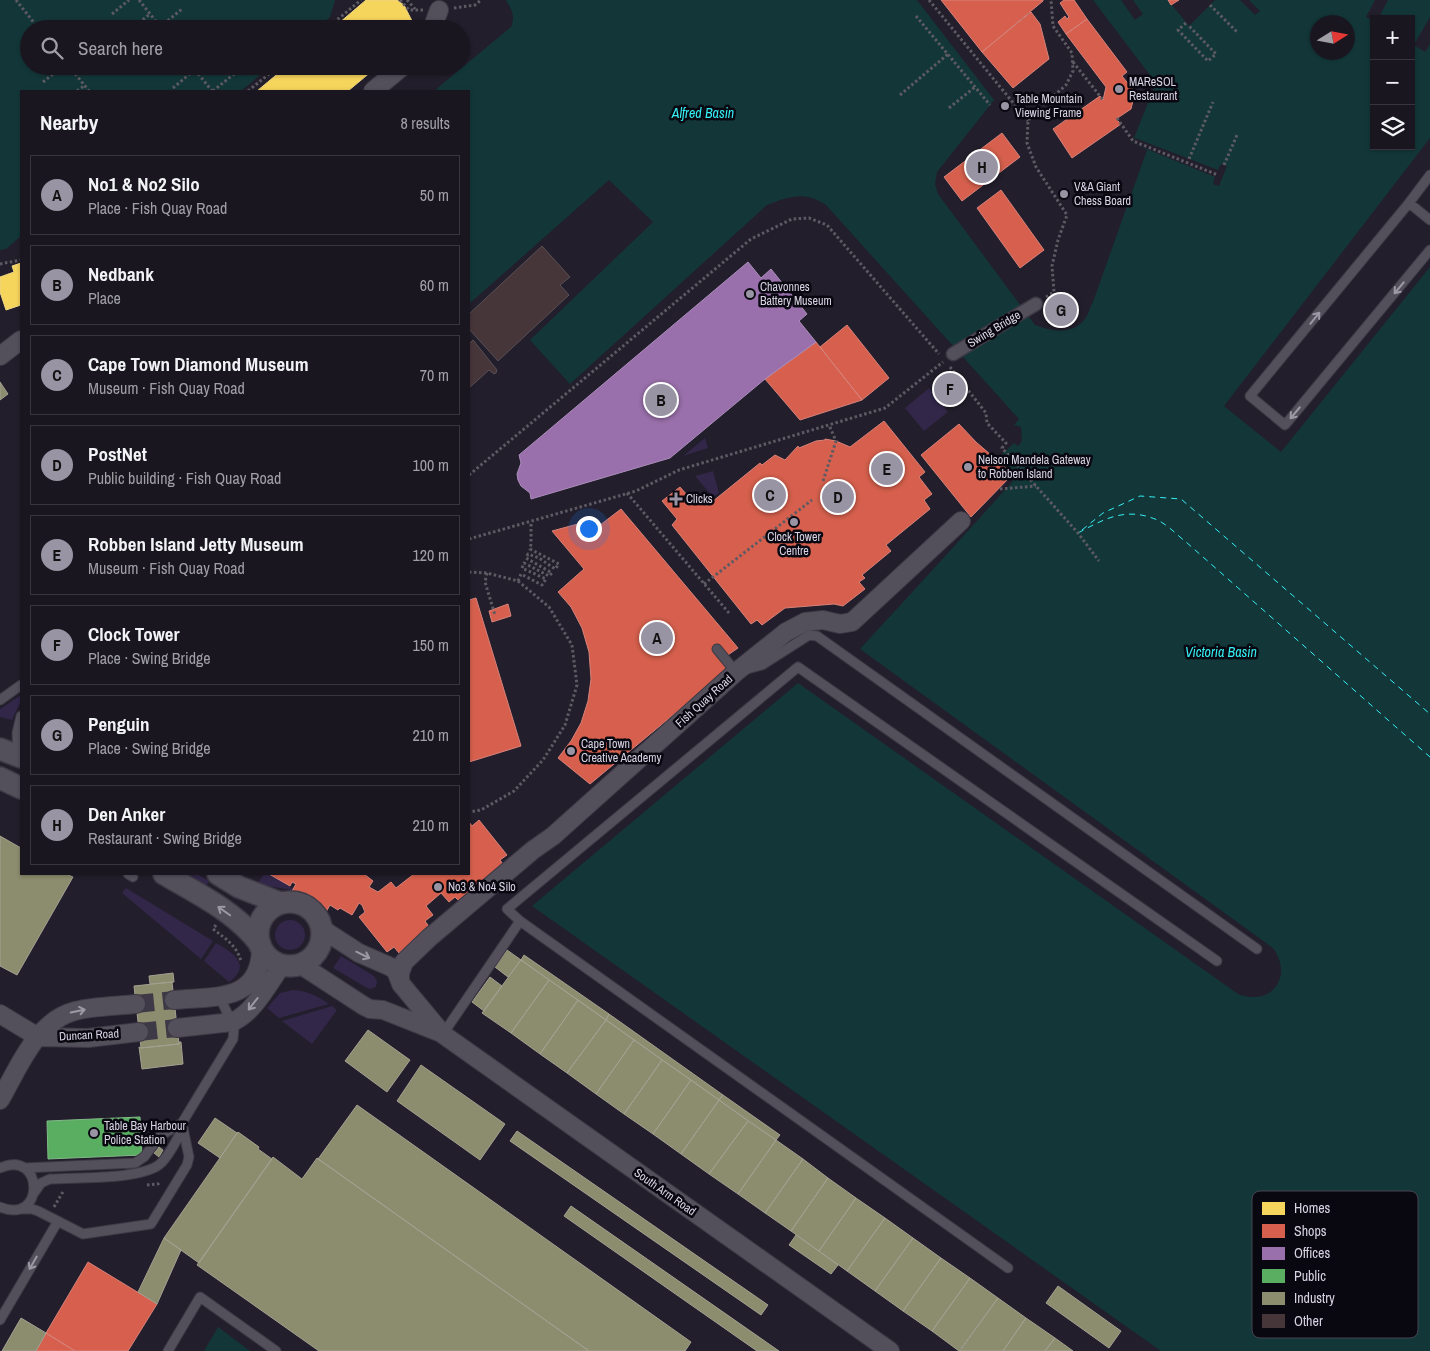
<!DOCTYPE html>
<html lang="en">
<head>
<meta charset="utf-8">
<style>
	body { margin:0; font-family:"Archivo Narrow",sans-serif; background:#231f29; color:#f1f3f6 }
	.controls { position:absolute; right:15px; top:15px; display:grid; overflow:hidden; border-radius:0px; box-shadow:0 1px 4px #0004 }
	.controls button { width:45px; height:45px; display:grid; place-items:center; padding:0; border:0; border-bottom:1px solid #38353e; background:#1a1620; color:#f1f3f6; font:25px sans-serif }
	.compass { position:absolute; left:1310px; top:15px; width:45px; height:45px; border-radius:50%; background:#1a1620; box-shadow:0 1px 4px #0004; rotate:79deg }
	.you { position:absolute; left:588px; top:528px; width:18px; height:18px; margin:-12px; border:4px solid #fff; border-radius:50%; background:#1a73e8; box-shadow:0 0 0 8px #1a73e833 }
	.badge { display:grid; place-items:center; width:32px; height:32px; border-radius:50%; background:#9894a3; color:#111; font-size:16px; font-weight:700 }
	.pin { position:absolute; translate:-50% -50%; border:2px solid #fff; box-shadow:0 1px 5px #0006 }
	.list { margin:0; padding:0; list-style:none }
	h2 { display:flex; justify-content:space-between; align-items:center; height:65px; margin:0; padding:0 20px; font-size:21px }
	h2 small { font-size:16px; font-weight:400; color:#9f9fa5 }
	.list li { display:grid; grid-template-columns:32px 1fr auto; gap:15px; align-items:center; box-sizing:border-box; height:80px; margin:0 10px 10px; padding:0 10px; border:1px solid #38353e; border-radius:0px }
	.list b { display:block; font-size:19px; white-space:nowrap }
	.list p { margin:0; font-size:16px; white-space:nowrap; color:#9f9fa5 }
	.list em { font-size:16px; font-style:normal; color:#9f9fa5 }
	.icon { flex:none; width:28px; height:28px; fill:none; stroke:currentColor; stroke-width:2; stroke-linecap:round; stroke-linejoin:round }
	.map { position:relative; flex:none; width:1430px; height:1351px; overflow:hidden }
	.search { position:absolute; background:#1a1620; box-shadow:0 1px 4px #0004; left:20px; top:20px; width:450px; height:55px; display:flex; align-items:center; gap:12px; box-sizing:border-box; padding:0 18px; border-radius:28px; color:#9f9fa5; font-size:19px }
	.panel { position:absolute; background:#1a1620; box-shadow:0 1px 4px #0004; left:20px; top:90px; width:450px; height:785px; border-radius:0px }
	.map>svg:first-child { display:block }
	.green { fill:#322749 }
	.water { fill:#133739; fill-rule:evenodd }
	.pier { fill:#221e2b }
	.homes { fill:#f6d55c; stroke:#edd484 }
	.shops { fill:#d6604d; stroke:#d7827a }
	.offices { fill:#9970ab; stroke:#ac8ebc }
	.public { fill:#5aae61; stroke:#80b988 }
	.industry { fill:#8c8c6e; stroke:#a3a191 }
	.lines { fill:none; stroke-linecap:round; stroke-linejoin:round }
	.ferry { stroke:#34eff4; stroke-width:1; stroke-dasharray:6 5; stroke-linecap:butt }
	.building { fill:#473639; stroke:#585055 }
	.minor-tunnel { stroke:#3d3947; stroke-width:18; stroke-dasharray:18 9; stroke-linecap:butt }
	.service-casing { stroke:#3d3945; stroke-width:11 }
	.pedestrian-casing { stroke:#3d3945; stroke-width:15 }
	.minor-casing { stroke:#3d3945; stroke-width:20 }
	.tertiary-casing { stroke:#3d3945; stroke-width:24 }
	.path { stroke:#5d5a63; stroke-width:3; stroke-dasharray:2.5 2.5; stroke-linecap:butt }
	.service { stroke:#53505b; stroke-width:9 }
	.pedestrian { stroke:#53505b; stroke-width:12 }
	.minor { stroke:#53505b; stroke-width:18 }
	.tertiary { stroke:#53505b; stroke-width:21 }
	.oneway { stroke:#9c98a6 }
	.poi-dot { fill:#9894a3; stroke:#090710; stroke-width:2 }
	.labels { text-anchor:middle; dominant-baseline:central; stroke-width:5; stroke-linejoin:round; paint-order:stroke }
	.poi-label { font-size:12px; fill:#d8d3e3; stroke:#090710; text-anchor:start }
	.street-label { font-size:12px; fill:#d8d3e3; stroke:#090710 }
	.water-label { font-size:14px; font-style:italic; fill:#34eff4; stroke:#090710 }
	.key { fill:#090710; stroke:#47444f; stroke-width:1 }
	.key-label { font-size:14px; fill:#d8d3e3 }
</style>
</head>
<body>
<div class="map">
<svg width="1430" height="1351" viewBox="0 0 1430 1351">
	<rect width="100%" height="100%" fill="#221e2b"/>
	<path class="green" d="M929 388 948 412 924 431 905 408Z
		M705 438 708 448 683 456Z
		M713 471 719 493 713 497 695 476Z
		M21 695V701L12 720 0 717V709Z
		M181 874H197L209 881 205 888Z
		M264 874H269L294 889 293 890 267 886 258 883Z
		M126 888 213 941 201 959 122 893Z
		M275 935a15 15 0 1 1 30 0a15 15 0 1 1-30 0Z
		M216 943C232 952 253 965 229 982L204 961Z
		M341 956 374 976 377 981 376 987 370 989 367 988 333 968Z
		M293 990C308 991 317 996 329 1004L279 1018 267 1008 280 993Z
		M332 1006 337 1010 312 1044 282 1021Z"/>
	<path class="water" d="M0 0H350L316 29H29V66H271L241 91H21V236L6 249 0 250Z
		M506 0H917L994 100 937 172 935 184 938 194 1035 325C1050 331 1072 335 1084 320 1088 316 1090 307 1093 302L1147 150 1132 143 1156 83 1093 0H1121L1135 20 1143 14 1133 0H1168L1189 26 1215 0H1430V138L1224 406 1281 452 1430 267V1351H1161L532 906 798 683 1238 994C1271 1007 1294 977 1273 948L860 649 938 564 1013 481 1014 474 998 458 1014 443 1018 446 1022 441 1021 427 1014 425 1019 419 826 205C805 191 790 196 767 205L570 384 530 340 653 222 609 180 469 304V91H434L511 27C516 16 511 9 506 0ZM1374 19H1411V146H1374ZM1318 22H1348V52H1318Z
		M218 1327 250 1351H204Z"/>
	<path class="pier" d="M335 0H350L330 17Z
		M1240 0H1249L1260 11 1255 15Z
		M1375 0H1388L1378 19H1374V21L1366 17Z
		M1430 17V44L1425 52 1414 45Z
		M1135 138 1218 170 1221 164 1227 166 1219 186 1213 184 1215 177 1132 143Z"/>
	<path class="homes" d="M366 0H397L404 5 412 21 411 29H332Z
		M287 66H378L348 91H257Z
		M21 263V305L6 310 0 292V277L14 272 12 266Z"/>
	<path class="shops" d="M941 0H1043V1L982 52Z
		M1064 0H1074L1087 19 1066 34 1058 22 1065 16 1067 19 1069 17 1060 3Z
		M1168 0H1179L1171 5Z
		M1031 12 1040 24 1049 59 1013 88 982 52Z
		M1087 19 1127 72 1122 76 1135 92 1131 109 1116 119 1121 124 1072 158 1053 129 1100 96 1103 100 1106 87 1066 34Z
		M1002 133 1020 157 962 201 944 177Z
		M1001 190 1044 250 1020 268 977 208Z
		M847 325 889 378 862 400 820 347Z
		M816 342 862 400 800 420 765 379Z
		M938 389a12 12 0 1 1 24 0a12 12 0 1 1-24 0Z
		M884 421 925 472 919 477 932 494 924 500 930 509 886 545 891 551 862 575 865 578 859 582 865 589 843 606 834 604 785 608 762 625 757 620 751 624 672 525 677 519 662 501 680 487 695 504 701 500 707 506 760 463 762 465 775 455 785 460 798 446 799 448 816 441 825 440V439L836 441 850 447Z
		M959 424 976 442 1013 474 971 517 921 455Z
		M621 509 738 648 722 659 733 673 702 691 590 784 558 758 571 741 581 723 588 701 591 679 589 652 582 628 571 607 558 592 584 569 552 531 589 521 591 532Z
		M476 598 521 746 469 762V600Z
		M508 604 511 616 492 622 489 611Z
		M479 820 507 855 500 860 505 867 461 903 455 897 449 902 441 893 426 906 433 915 425 921 430 928 399 953 394 947 387 952 359 917 365 912 362 905 359 903 352 915 340 908 338 910 330 905 326 912 292 891 296 884 292 882 290 886 269 874H364L373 881 369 887 378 892 391 882 396 888 414 874H469V822L472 826Z
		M88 1262 157 1304 128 1351H75L46 1333Z
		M46 1333 75 1351H36Z"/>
	<path class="offices" d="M748 262 761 278 771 269 807 314 799 321 816 342 765 379 670 458 531 499 530 493 521 486 518 480 517 474 521 463 519 455Z"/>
	<path class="public" d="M140 1117 142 1155 48 1159 47 1121Z"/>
	<path class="industry" d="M0 382 8 394 0 400Z
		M0 836 21 848V874H66L73 877 17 975 0 966Z
		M507 950 521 960 508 977 495 967Z
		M524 955 609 1014 606 1020 521 960Z
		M521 960 549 980 511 1033 482 1013Z
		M173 973 174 982 150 984 149 976Z
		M490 977 502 986 484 1011 472 1002Z
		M549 980 578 1000 540 1054 511 1033Z
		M172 982 179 1044 141 1048 134 986Z
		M578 1000 606 1020 567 1073 540 1054Z
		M609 1014 723 1095 719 1100 606 1020Z
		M606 1020 634 1040 596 1094 567 1073Z
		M368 1030 410 1060 387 1092 345 1061Z
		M634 1040 662 1060 624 1114 596 1094Z
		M179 1042H181L183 1064 142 1069 139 1047 141 1048 179 1044Z
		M662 1060 691 1080 653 1134 624 1114Z
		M421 1065 505 1124 480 1160 397 1101Z
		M691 1080 719 1100 681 1154 653 1134Z
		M723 1095 780 1135 776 1140 719 1100Z
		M719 1100 748 1121 709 1174 681 1154Z
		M357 1105 691 1342 685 1351H589L318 1159Z
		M215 1118 237 1133 220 1158 198 1143Z
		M748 1121 776 1140 738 1194 709 1174Z
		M517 1131 768 1305 761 1315 510 1141Z
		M238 1132 259 1147 258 1149 272 1159 199 1263 164 1238Z
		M776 1140 803 1159 765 1213 738 1194Z
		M159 1147 163 1150 159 1157 154 1153Z
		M273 1157 302 1179 317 1158 589 1351H319L197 1265Z
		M803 1159 828 1178 791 1231 765 1213Z
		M828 1178 856 1198 819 1251 791 1231Z
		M856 1198 885 1218 847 1271 819 1251Z
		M571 1206 779 1351H757L564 1216Z
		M885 1218 913 1238 875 1291 847 1271Z
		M796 1235 838 1265 831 1274 789 1245Z
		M164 1238 181 1250 157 1304 138 1292Z
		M913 1238 941 1258 903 1311 875 1291Z
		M941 1258 970 1278 932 1331 903 1311Z
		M970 1278 998 1298 959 1351 932 1331Z
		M1058 1286 1121 1331 1109 1348 1046 1303Z
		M998 1298 1026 1318 1003 1351H960Z
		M21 1318 46 1333 36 1351H2Z
		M1026 1318 1055 1338 1045 1351H1003Z
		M1055 1338 1073 1351H1045Z"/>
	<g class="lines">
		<path class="ferry" d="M1082 530 1103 513 1140 496 1181 499 1430 714
			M1078 533C1104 519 1125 507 1155 519 1166 523 1177 535 1186 542L1430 757"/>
	</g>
	<path class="building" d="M542 246 570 277 560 285 569 295 498 361 469 329V314Z
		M473 340 497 370 496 373 494 374 489 370 469 388V344Z"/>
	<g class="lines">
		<path class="minor-tunnel" d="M136 1004 174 1000
			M139 1032 177 1028"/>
		<g class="service-casing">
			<path id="service" d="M1409 203 1430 175
				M1430 220 1409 203 1250 396 1285 425 1430 250
				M717 649 736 672 762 665 809 635 817 636 1257 949
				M0 700 21 685
				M18 755 17 733 21 716
				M128 874 133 877
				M443 1034 520 921
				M0 1168C44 1148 46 1226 0 1207
				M24 1168 135 1163 144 1157 160 1136 182 1123 233 1039 234 1028 219 995
				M34 1193 41 1183 50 1179C77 1177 141 1180 160 1164 170 1155 177 1139 183 1128
				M21 1209H32L38 1211 83 1234 151 1224 187 1165 189 1157 182 1123
				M1008 1268 520 921 507 909 798 667 1217 961
				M0 1320 58 1221
				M168 1351 200 1297 276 1351"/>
		</g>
		<g class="pedestrian-casing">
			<path id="pedestrian" d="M953 354 1036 304"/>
		</g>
		<g class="minor-casing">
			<path id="minor" d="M432 29 439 10
				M373 91 403 66
				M0 356 21 340
				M322 929 359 953 391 967 396 971 401 984 441 1032
				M301 965 364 1006 370 1009 383 1010 441 1033 890 1351
				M400 979V973L404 962 429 938 533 850 553 836 736 672 786 632 805 622 823 620 840 624 852 622 961 521
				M174 1000C213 996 260 1003 261 949
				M0 1014 38 1037
				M177 1028 232 1022C253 1014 269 983 282 965
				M38 1037 88 1038 139 1032
				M0 1100C18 1069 36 1021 75 1011 94 1006 116 1006 136 1004"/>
		</g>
		<g class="tertiary-casing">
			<path id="tertiary" d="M0 749 21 757
				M0 778 21 788
				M164 874C198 894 236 912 260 944
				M218 874 239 887 280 903
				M258 934a32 32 0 1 1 64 0a32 32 0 1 1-64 0Z"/>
		</g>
		<path class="path" d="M16 0 39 29
			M139 0 162 29
			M400 0 409 10H423
			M407 0 415 9
			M929 0 1028 121
			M1210 5 1237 32
			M454 8 475 5 481 0
			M112 14 129 0
			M916 16 990 105
			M1186 23 1178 30 1208 61 1216 54 1189 26
			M160 27 182 9
			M131 29 150 14
			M196 29 197 28
			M326 29 361 0
			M25 59 29 56
			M1073 62 1103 100
			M69 66 89 91
			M192 66 212 91
			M43 82 63 66
			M173 88 199 66
			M77 91 84 86
			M213 91 234 74
			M248 91 279 66
			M900 95 948 54
			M949 108 975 87
			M1117 118 1133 141 1218 175
			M1189 159 1213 102
			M1224 165 1237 135
			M0 264 21 260
			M1046 297 1054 292 1052 266 1058 240 1067 215 1036 167 1027 143 1028 121 1034 113 1066 85 1073 71 1072 53 1053 26 1051 0
			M950 367 986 413 987 423 1006 443 1002 448 1078 533 1099 561
			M469 475 751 239 792 219 809 218 827 225 939 354
			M823 481 836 441 829 425
			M1000 489 1036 486
			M627 493 729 613
			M469 539 636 491 679 470 885 408 943 362
			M469 572 487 573 518 581 549 607 572 645 577 685 565 725 543 760 514 791 481 810 469 812
			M487 573 485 582 495 615
			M518 581 521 574 542 585 546 579 522 568 524 563 549 576 552 573 526 558 528 554 539 558 555 569 559 564 530 549 531 544V522
			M704 584 812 500
			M216 925 213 929C226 939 236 945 241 961
			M147 1185 158 1184 159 1183
			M54 1207 64 1190"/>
		<use href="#service" class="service"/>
		<use href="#pedestrian" class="pedestrian"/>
		<use href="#minor" class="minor"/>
		<use href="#tertiary" class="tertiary"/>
	</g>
	<defs><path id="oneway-shaft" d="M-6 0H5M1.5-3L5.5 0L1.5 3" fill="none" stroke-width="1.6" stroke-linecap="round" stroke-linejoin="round" transform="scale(1.25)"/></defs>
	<g class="oneway">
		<use href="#oneway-shaft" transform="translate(1399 288) rotate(130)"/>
		<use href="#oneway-shaft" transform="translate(1315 318) rotate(-51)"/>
		<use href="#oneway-shaft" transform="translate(1295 413) rotate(130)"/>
		<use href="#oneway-shaft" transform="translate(224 911) rotate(-145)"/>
		<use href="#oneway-shaft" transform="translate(363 955) rotate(26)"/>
		<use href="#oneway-shaft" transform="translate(253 1004) rotate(128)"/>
		<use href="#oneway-shaft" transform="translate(78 1011) rotate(-12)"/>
		<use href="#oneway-shaft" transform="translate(33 1263) rotate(120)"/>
	</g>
	<g class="poi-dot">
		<circle cx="1119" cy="89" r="5"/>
		<circle cx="1005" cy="106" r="5"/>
		<circle cx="1064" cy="194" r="5"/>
		<circle cx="750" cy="294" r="5"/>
		<circle cx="968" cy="467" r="5"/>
		<path d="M673.5 491.5h5v5h5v5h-5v5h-5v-5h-5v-5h5z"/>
		<circle cx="794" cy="522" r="5"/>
		<circle cx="571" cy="751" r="5"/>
		<circle cx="438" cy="887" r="5"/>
		<circle cx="94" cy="1133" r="5"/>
	</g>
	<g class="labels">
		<g class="poi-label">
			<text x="1129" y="82">MAReSOL<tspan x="1129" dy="14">Restaurant</tspan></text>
			<text x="1015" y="99">Table Mountain<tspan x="1015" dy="14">Viewing Frame</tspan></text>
			<text x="1074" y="187">V&amp;A Giant<tspan x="1074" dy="14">Chess Board</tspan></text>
			<text x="760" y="287">Chavonnes<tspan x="760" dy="14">Battery Museum</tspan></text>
			<text x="978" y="460">Nelson Mandela Gateway<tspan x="978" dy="14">to Robben Island</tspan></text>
			<text x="686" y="499">Clicks</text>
			<text x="794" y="537" text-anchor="middle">Clock Tower<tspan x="794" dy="14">Centre</tspan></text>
			<text x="581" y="744">Cape Town<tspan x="581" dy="14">Creative Academy</tspan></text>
			<text x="448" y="887">No3 &amp; No4 Silo</text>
			<text x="104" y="1126">Table Bay Harbour<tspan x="104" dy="14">Police Station</tspan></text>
		</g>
		<g class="street-label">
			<text transform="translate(994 329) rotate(-31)">Swing Bridge</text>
			<text transform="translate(704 701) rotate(-42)">Fish Quay Road</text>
			<text transform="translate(89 1035) rotate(-3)">Duncan Road</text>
			<text transform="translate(665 1192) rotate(35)">South Arm Road</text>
		</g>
		<g class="water-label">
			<text x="703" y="113">Alfred Basin</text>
			<text x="1221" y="652">Victoria Basin</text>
		</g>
	</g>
	<rect x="1252" y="1191" width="166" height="147" rx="8" class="key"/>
	<rect x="1262" y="1202" width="23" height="13" fill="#f6d55c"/>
	<rect x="1262" y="1224" width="23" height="14" fill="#d6604d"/>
	<rect x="1262" y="1247" width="23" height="13" fill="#9970ab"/>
	<rect x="1262" y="1269" width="23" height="14" fill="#5aae61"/>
	<rect x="1262" y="1292" width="23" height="13" fill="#8c8c6e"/>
	<rect x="1262" y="1314" width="23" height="14" fill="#473639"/>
	<g class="key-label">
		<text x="1294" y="1213">Homes</text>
		<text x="1294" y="1236">Shops</text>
		<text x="1294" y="1258">Offices</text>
		<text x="1294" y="1281">Public</text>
		<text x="1294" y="1303">Industry</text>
		<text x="1294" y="1326">Other</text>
	</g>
</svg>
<div class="controls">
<button>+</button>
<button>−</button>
<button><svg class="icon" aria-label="layers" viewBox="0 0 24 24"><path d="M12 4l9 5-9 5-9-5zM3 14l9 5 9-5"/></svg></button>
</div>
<svg class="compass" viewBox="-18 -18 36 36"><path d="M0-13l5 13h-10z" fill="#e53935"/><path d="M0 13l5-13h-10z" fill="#9f9fa5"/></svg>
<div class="you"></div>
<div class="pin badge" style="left:657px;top:638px">A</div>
<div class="pin badge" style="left:661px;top:400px">B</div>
<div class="pin badge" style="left:770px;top:495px">C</div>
<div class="pin badge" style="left:838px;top:497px">D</div>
<div class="pin badge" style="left:887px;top:469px">E</div>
<div class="pin badge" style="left:950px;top:389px">F</div>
<div class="pin badge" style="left:1061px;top:310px">G</div>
<div class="pin badge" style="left:982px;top:167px">H</div>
<div class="search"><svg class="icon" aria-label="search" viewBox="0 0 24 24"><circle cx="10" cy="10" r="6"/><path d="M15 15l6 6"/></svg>Search here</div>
<section class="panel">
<h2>Nearby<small>8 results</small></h2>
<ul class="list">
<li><span class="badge">A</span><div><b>No1 &amp; No2 Silo</b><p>Place · Fish Quay Road</p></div><em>50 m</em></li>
<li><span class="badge">B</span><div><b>Nedbank</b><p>Place</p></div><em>60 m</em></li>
<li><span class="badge">C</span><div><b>Cape Town Diamond Museum</b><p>Museum · Fish Quay Road</p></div><em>70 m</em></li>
<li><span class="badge">D</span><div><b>PostNet</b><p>Public building · Fish Quay Road</p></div><em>100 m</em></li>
<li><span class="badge">E</span><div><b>Robben Island Jetty Museum</b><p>Museum · Fish Quay Road</p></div><em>120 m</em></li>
<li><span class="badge">F</span><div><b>Clock Tower</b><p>Place · Swing Bridge</p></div><em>150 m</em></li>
<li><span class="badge">G</span><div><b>Penguin</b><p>Place · Swing Bridge</p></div><em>210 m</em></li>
<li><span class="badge">H</span><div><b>Den Anker</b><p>Restaurant · Swing Bridge</p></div><em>210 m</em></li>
</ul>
</section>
</div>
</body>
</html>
